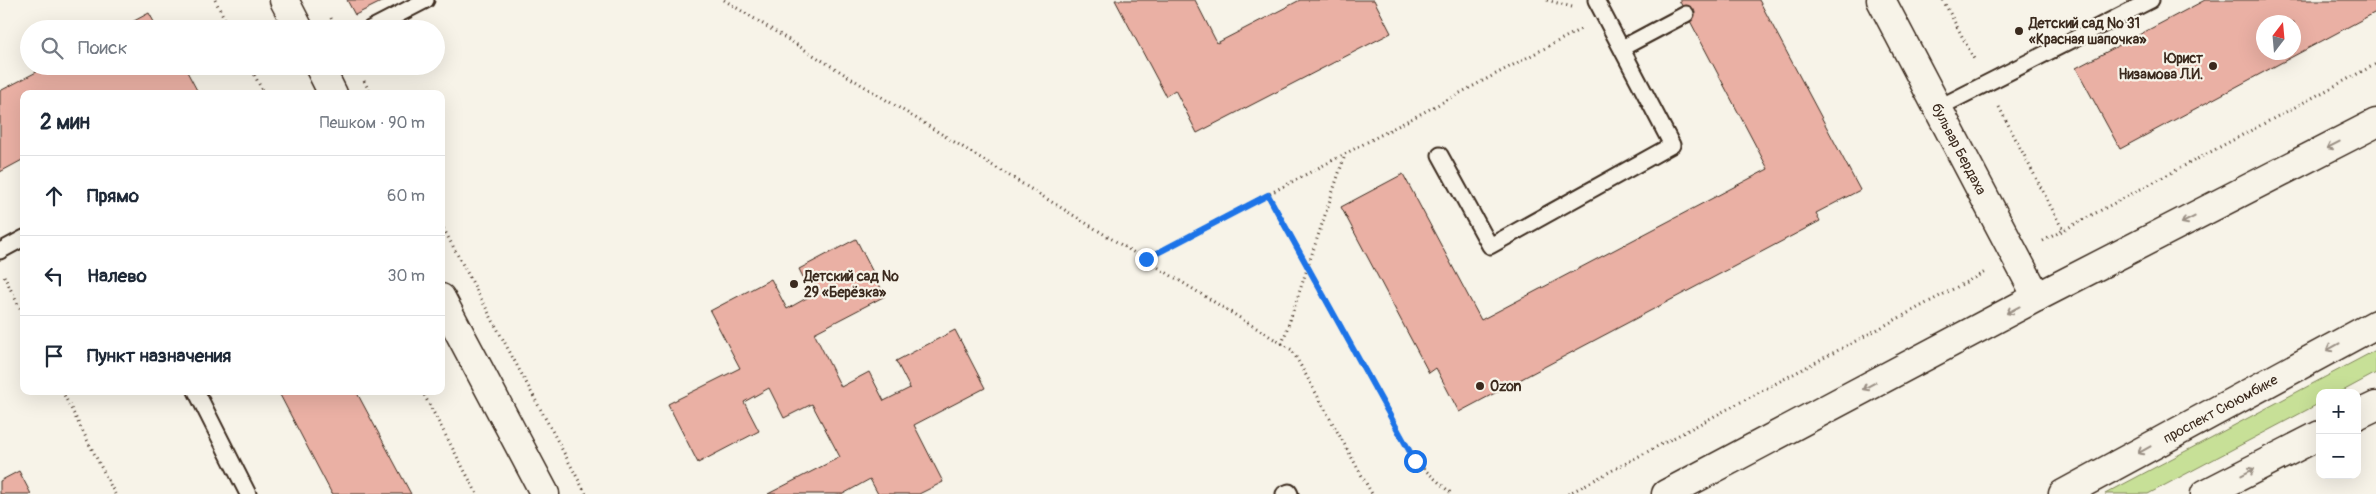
<!DOCTYPE html>
<html lang="ru">
<head>
<meta charset="utf-8">
<style>
	body { margin:0; font-family:Pangolin,sans-serif; background:#f6f6f7; color:#1f2937 }
	.controls { position:absolute; right:15px; bottom:15px; display:grid; overflow:hidden; border-radius:10px; box-shadow:0 5px 20px #0002 }
	.controls button { width:45px; height:45px; display:grid; place-items:center; padding:0; border:0; border-bottom:1px solid #e0e1e3; background:#fff; color:#1f2937; font:25px sans-serif }
	.compass { position:absolute; left:2256px; top:15px; width:45px; height:45px; border-radius:50%; background:#fff; box-shadow:0 5px 20px #0002; rotate:16deg }
	.stop { position:absolute; width:15px; height:15px; margin:-11px; border:4px solid #1a73e8; border-radius:50%; background:#fff }
	.stop.end { background:#1a73e8; border-color:#fff; box-shadow:0 1px 5px #0008 }
	.list { margin:0; padding:0; list-style:none }
	h2 { display:flex; justify-content:space-between; align-items:center; height:65px; margin:0; padding:0 20px; font-size:21px }
	h2 small { font-size:16px; font-weight:400; color:#747a83 }
	.list li { display:grid; grid-template-columns:32px 1fr auto; gap:15px; align-items:center; box-sizing:border-box; height:80px; padding:0 20px; border-top:1px solid #e0e1e3 }
	.list b { display:block; font-size:19px; white-space:nowrap }
	.list em { font-size:16px; font-style:normal; color:#747a83 }
	.icon { flex:none; width:28px; height:28px; fill:none; stroke:currentColor; stroke-width:2; stroke-linecap:round; stroke-linejoin:round }
	.map { position:relative; flex:none; width:2376px; height:494px; overflow:hidden }
	.search { position:absolute; background:#fff; box-shadow:0 5px 20px #0002; left:20px; top:20px; width:425px; height:55px; display:flex; align-items:center; gap:12px; box-sizing:border-box; padding:0 18px; border-radius:28px; color:#747a83; font-size:19px }
	.panel { position:absolute; background:#fff; box-shadow:0 5px 20px #0002; left:20px; top:90px; width:425px; height:305px; border-radius:10px }
	.map>svg:first-child { display:block }
	.green { fill:#c7e097; stroke:#81855a }
	.building { fill:#eab0a4; stroke:#3b2a1e; fill-rule:evenodd }
	.lines { fill:none; stroke-linecap:round; stroke-linejoin:round }
	.service-casing { stroke:#3b2a1e; stroke-width:19 }
	.minor-casing { stroke:#3b2a1e; stroke-width:31 }
	.secondary-casing { stroke:#3b2a1e; stroke-width:31 }
	.path { stroke:#3b2a1e; stroke-width:3; stroke-dasharray:1 4; stroke-linecap:butt }
	.service { stroke:#f7f3e8; stroke-width:15 }
	.minor { stroke:#f7f3e8; stroke-width:28 }
	.secondary { stroke:#f7f3e8; stroke-width:28 }
	.oneway { stroke:#998e83 }
	.route { stroke:#1a73e8; stroke-width:6 }
	.poi-dot { fill:#3b2a1e; stroke:#f7f3e8; stroke-width:2 }
	.labels { text-anchor:middle; dominant-baseline:central; stroke-width:4.5; stroke-linejoin:round; paint-order:stroke }
	.poi-label { font-size:14px; font-weight:bold; fill:#3b2a1e; stroke:#f7f3e8; text-anchor:start }
	.street-label { font-size:14px; fill:#3b2a1e; stroke:#f7f3e8 }
</style>
</head>
<body>
<div class="map">
<svg width="2376" height="494" viewBox="0 0 2376 494">
	<rect width="100%" height="100%" fill="#f7f3e8"/>
	<filter id="ink" filterUnits="userSpaceOnUse"><feTurbulence type="fractalNoise" baseFrequency=".02" numOctaves="2"/><feDisplacementMap in="SourceGraphic" scale="10" xChannelSelector="R" yChannelSelector="G"/><feConvolveMatrix kernelMatrix="1 2 1 2 8 2 1 2 1" color-interpolation-filters="sRGB"/></filter>
	<g filter="url(#ink)">
		<path class="green" d="M2376 350V373L2339 393H2320V403L2148 494H2105Z"/>
		<path class="building" d="M347 0H385L355 15Z
			M1115 0H1195L1217 43 1300 0H1374L1391 33 1197 133 1175 90 1166 96Z
			M1679 0H1759L1860 190 1816 213 1820 221 1459 412 1436 368 1429 373 1341 207 1403 174 1481 320 1768 169Z
			M2205 0H2376V12L2120 149 2076 68ZM2264 22H2294V52H2264Z
			M149 13 158 29H119Z
			M48 66H184L199 94H24V159L0 172V91Z
			M856 239 885 296 814 333 841 387 869 372 884 401 910 388 896 361 955 330 985 388 914 425 943 482 919 494H878L870 479 843 494H768L840 457 812 404 784 418 769 388 744 402 759 431 698 463 668 404 740 368 710 311 771 279 787 309 812 295 799 269Z
			M278 391H356L411 494H332Z
			M19 471 31 494H0V481Z"/>
		<g class="lines">
			<g class="service-casing">
				<path id="service" d="M370 29 426 0
					M1622 48 1686 14
					M1938 108 2151 0
					M1440 155 1490 246 1672 145 1596 0
					M0 251 24 238
					M196 391 248 494
					M1284 494 1289 492 1290 494"/>
			</g>
			<g class="minor-casing">
				<g id="minor">
					<path d="M284 0 299 29"/>
					<path id="s1" d="M1881 0 2037 297"/>
					<path d="M319 66 333 94"/>
					<path d="M441 298 545 494"/>
					<path d="M1666 494 2037 297 2376 123"/>
				</g>
			</g>
			<g class="secondary-casing">
				<g id="secondary">
					<path d="M2357 415 2376 406"/>
					<path id="s2" d="M2063 494 2376 324"/>
					<path d="M2205 494 2320 435"/>
				</g>
			</g>
			<path class="path" d="M215 0 230 29
				M724 0 1292 350 1372 494
				M1547 0 1572 7
				M1943 0 1975 61
				M331 18 336 29
				M250 66 264 94
				M364 81 371 94
				M1999 107 2063 230
				M1268 195 1415 461 1452 494
				M441 224 586 494
				M2043 241 2376 64
				M1146 259 1583 28
				M4 276 24 316
				M1282 344 1345 155
				M62 391 115 494
				M422 391 477 494
				M1568 494 1987 271"/>
			<use href="#service" class="service"/>
			<use href="#minor" class="minor"/>
			<use href="#secondary" class="secondary"/>
		</g>
		<defs><path id="oneway-shaft" d="M-6 0H5M1.5-3L5.5 0L1.5 3" fill="none" stroke-width="1.6" stroke-linecap="round" stroke-linejoin="round" transform="scale(1.25)"/></defs>
		<g class="oneway">
			<use href="#oneway-shaft" transform="translate(2333 145) rotate(153)"/>
			<use href="#oneway-shaft" transform="translate(2188 220) rotate(153)"/>
			<use href="#oneway-shaft" transform="translate(2013 310) rotate(152)"/>
			<use href="#oneway-shaft" transform="translate(2333 347) rotate(151)"/>
			<use href="#oneway-shaft" transform="translate(1869 386) rotate(152)"/>
			<use href="#oneway-shaft" transform="translate(2144 450) rotate(151)"/>
			<use href="#oneway-shaft" transform="translate(2248 472) rotate(-27)"/>
		</g>
	</g>
	<g class="lines" filter="url(#ink)">
		<path class="route" d="M1146 259 1268 195 1415 461"/>
	</g>
	<g class="poi-dot">
		<circle cx="2019" cy="31" r="5"/>
		<circle cx="2213" cy="66" r="5"/>
		<circle cx="794" cy="284" r="5"/>
		<circle cx="1480" cy="386" r="5"/>
	</g>
	<g class="labels">
		<g class="poi-label">
			<text x="2029" y="23">Детский сад № 31<tspan x="2029" dy="16">«Красная шапочка»</tspan></text>
			<text x="2203" y="58" text-anchor="end">Юрист<tspan x="2203" dy="16">Низамова Л.И.</tspan></text>
			<text x="804" y="276">Детский сад №<tspan x="804" dy="16">29 «Берёзка»</tspan></text>
			<text x="1490" y="386">Ozon</text>
		</g>
		<g class="street-label">
			<text stroke="none"><textPath href="#s1" startOffset="168">бульвар Бердаха</textPath></text>
			<text stroke="none"><textPath href="#s2" startOffset="179">проспект Сююмбике</textPath></text>
		</g>
	</g>
</svg>
<div class="controls">
<button>+</button>
<button>−</button>
</div>
<svg class="compass" viewBox="-18 -18 36 36"><path d="M0-13l5 13h-10z" fill="#e53935"/><path d="M0 13l5-13h-10z" fill="#747a83"/></svg>
<div class="stop" style="left:1415px;top:461px"></div>
<div class="stop end" style="left:1146px;top:259px"></div>
<div class="search"><svg class="icon" aria-label="search" viewBox="0 0 24 24"><circle cx="10" cy="10" r="6"/><path d="M15 15l6 6"/></svg>Поиск</div>
<section class="panel">
<h2>2 мин<small>Пешком · 90 m</small></h2>
<ul class="list">
<li><svg class="icon" aria-label="ahead" viewBox="0 0 24 24"><path d="M12 20V5M6 11l6-6 6 6"/></svg><div><b>Прямо</b></div><em>60 m</em></li>
<li><svg class="icon" aria-label="left" viewBox="0 0 24 24"><path d="M17 20v-9H6M10 6l-5 5 5 5"/></svg><div><b>Налево</b></div><em>30 m</em></li>
<li><svg class="icon" aria-label="arrive" viewBox="0 0 24 24"><path d="M6 21V4h12l-3 4 3 4H6"/></svg><div><b>Пункт назначения</b></div></li>
</ul>
</section>
</div>
</body>
</html>
